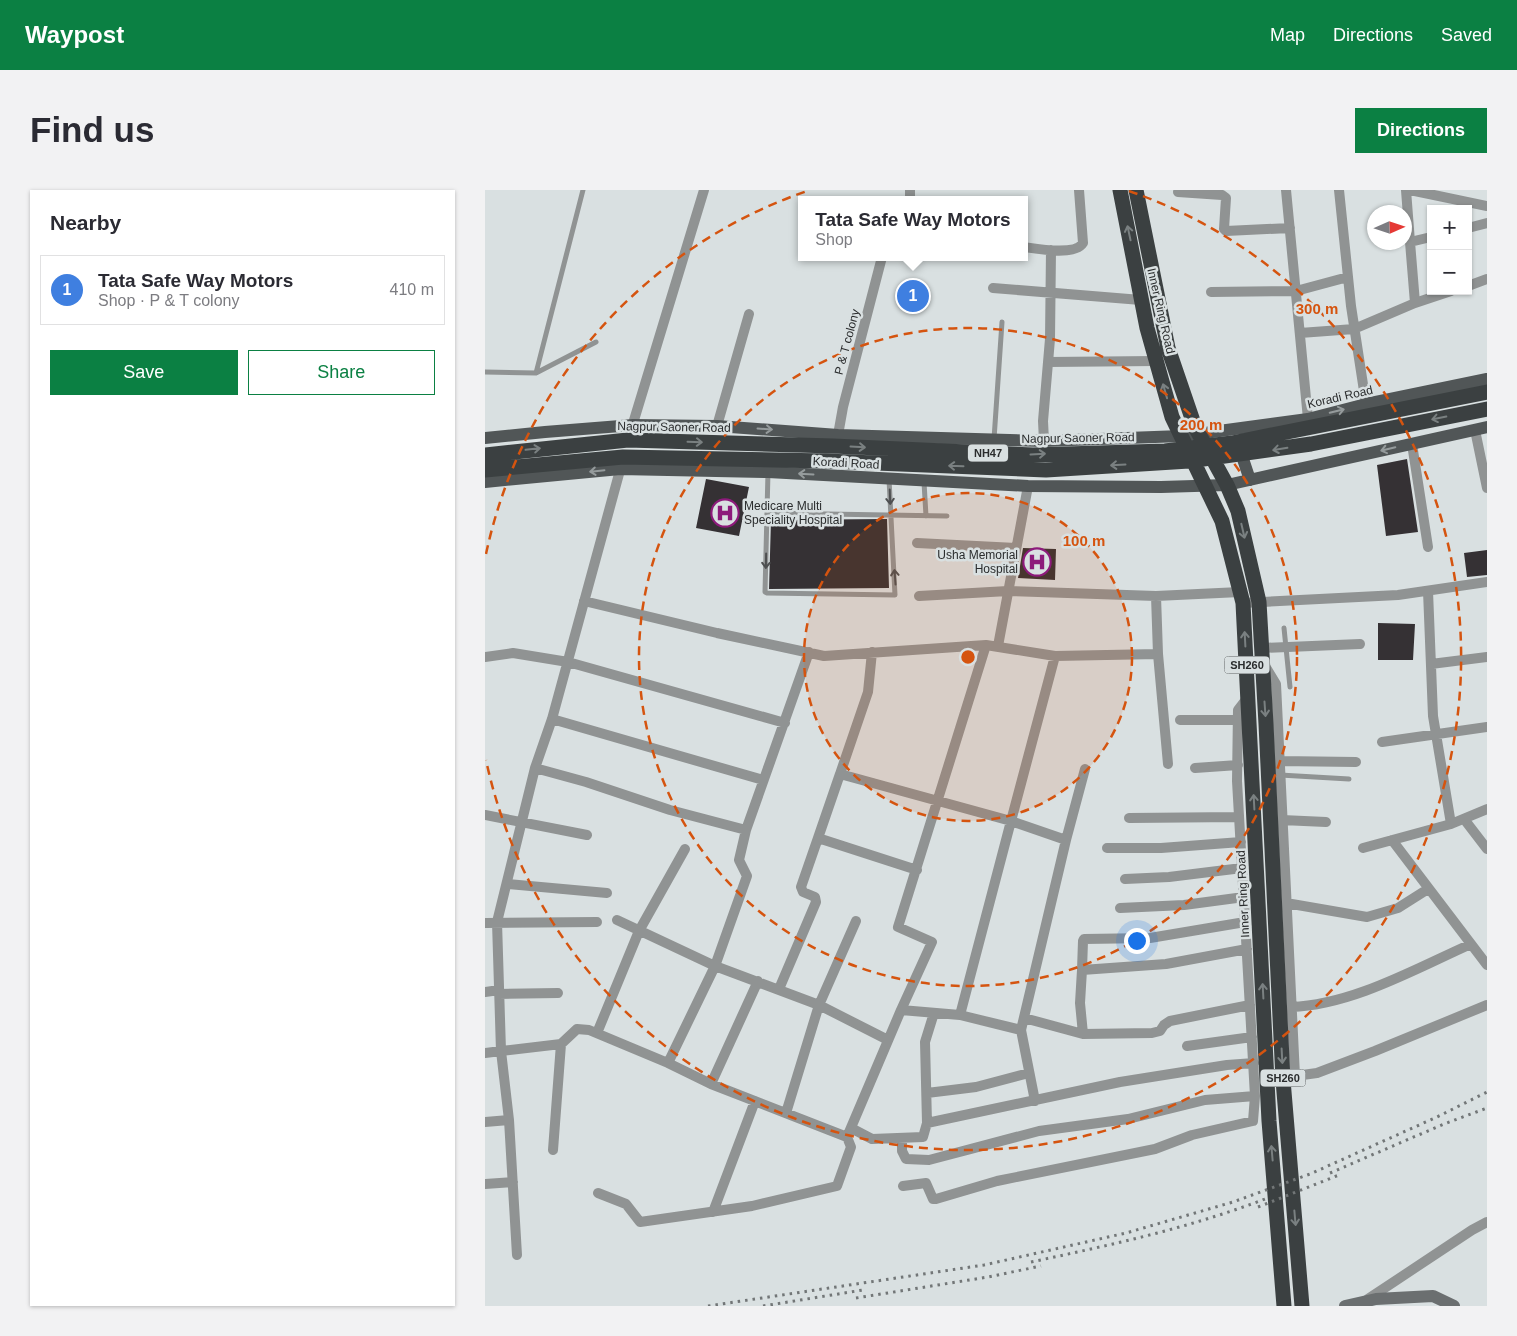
<!DOCTYPE html>
<html lang="en">
<head>
<meta charset="utf-8">
<style>
	body { margin:0; font-family:Helvetica,sans-serif; background:#f2f2f3; color:#2b2b33 }
	.controls { position:absolute; right:15px; top:15px; display:grid; overflow:hidden; border-radius:0px; box-shadow:0 1px 4px #0004 }
	.controls button { width:45px; height:45px; display:grid; place-items:center; padding:0; border:0; border-bottom:1px solid #e1e1e2; background:#fff; color:#2b2b33; font:25px sans-serif }
	.compass { position:absolute; left:882px; top:15px; width:45px; height:45px; border-radius:50%; background:#fff; box-shadow:0 1px 4px #0004; rotate:87deg }
	.you { position:absolute; left:651px; top:750px; width:18px; height:18px; margin:-12px; border:4px solid #fff; border-radius:50%; background:#1a73e8; box-shadow:0 0 0 8px #1a73e833 }
	.badge { display:grid; place-items:center; width:32px; height:32px; border-radius:50%; background:#0b8043; color:#fff; font-size:16px; font-weight:700 }
	.pin { position:absolute; translate:-50% -50%; border:2px solid #fff; box-shadow:0 1px 5px #0006 }
	.popup { position:absolute; left:313px; top:6px; width:230px; height:65px; box-sizing:border-box; display:grid; place-content:center; border-radius:0px; background:#fff; filter:drop-shadow(0 1px 4px #0005); font-size:16px; white-space:nowrap; color:#7c7c81 }
	.popup b { font-size:19px; color:#2b2b33 }
	.popup::after { content:''; position:absolute; left:50%; top:100%; margin-left:-10px; border:10px solid transparent; border-top-color:#fff }
	.list { margin:0; padding:0; list-style:none }
	h2 { display:flex; justify-content:space-between; align-items:center; height:65px; margin:0; padding:0 20px; font-size:21px }
	h2 small { font-size:16px; font-weight:400; color:#7c7c81 }
	.list li { display:grid; grid-template-columns:32px 1fr auto; gap:15px; align-items:center; box-sizing:border-box; height:70px; margin:0 10px 10px; padding:0 10px; border:1px solid #e1e1e2; border-radius:0px }
	.list b { display:block; font-size:19px; white-space:nowrap }
	.list p { margin:0; font-size:16px; white-space:nowrap; color:#7c7c81 }
	.list em { font-size:16px; font-style:normal; color:#7c7c81 }
	.actions { display:flex; gap:10px; padding:15px 20px }
	.actions a { flex:1; padding:11px 0; border:1px solid #0b8043; border-radius:0px; text-align:center; font-size:18px; color:#0b8043 }
	.actions .main { background:#0b8043; color:#fff }
	.map { position:relative; flex:none; width:1002px; height:1116px; overflow:hidden; border-radius:0px }
	header { display:flex; align-items:center; gap:30px; box-sizing:border-box; height:70px; padding:0 25px; background:#0b8043; color:#fff }
	header strong { font-size:24px }
	nav { display:flex; gap:28px; margin-inline-start:auto; font-size:18px }
	.intro { display:flex; align-items:center; justify-content:space-between; box-sizing:border-box; height:120px; padding:0 30px }
	h1 { margin:0; font-size:35px }
	.button { padding:12px 22px; border-radius:0px; background:#0b8043; color:#fff; font-size:18px; font-weight:700 }
	main { display:flex; gap:30px; padding:0 30px }
	aside { flex:1; background:#fff; border-radius:0px; box-shadow:0 1px 4px #0004 }
	.map>svg:first-child { display:block }
	.building { fill:#353134 }
	.lines { fill:none; stroke-linecap:round; stroke-linejoin:round }
	.lane { stroke:#909393; stroke-width:5 }
	.street { stroke:#909393; stroke-width:10 }
	.secondary { stroke:#6b6f70; stroke-width:12 }
	.primary { stroke:#515657; stroke-width:12 }
	.highway { stroke:#3b4041; stroke-width:15 }
	.rail { stroke:#727677; stroke-width:3; stroke-dasharray:2.5 5; stroke-linecap:butt }
	.oneway { stroke:#7a8081 }
	.oneway2 { stroke:#959b9c }
	.oneway3 { stroke:#4e5051 }
	.ring { fill:none; stroke:#d5540f; stroke-width:2.5; stroke-dasharray:9 6 }
	.labels { text-anchor:middle; dominant-baseline:central; stroke-width:5; stroke-linejoin:round; paint-order:stroke }
	.shield { fill:#d9e0e1; stroke:#5e6263; stroke-width:1 }
	.shield-label { font-size:11px; font-weight:bold; fill:#2a2c2d }
	.street-label { font-size:12px; fill:#2a2c2d; stroke:#d9e0e1 }
	.poi-label { font-size:12px; fill:#2a2c2d; stroke:#d9e0e1; text-anchor:start }
	.centre { fill:#d5540f; stroke:#d9e0e1; stroke-width:2.5 }
	.ring-label { font-size:15px; text-anchor:middle; font-weight:bold; fill:#d5540f; stroke:#d9e0e1; stroke-width:5; stroke-linejoin:round; paint-order:stroke }
</style>
</head>
<body>
<header>
<strong>Waypost</strong>
<nav><a>Map</a><a>Directions</a><a>Saved</a></nav>
</header>
<div class="intro"><h1>Find us</h1><a class="button">Directions</a></div>
<main>
<aside>
<h2>Nearby<small></small></h2>
<ul class="list">
<li><span class="badge" style="background:#3f7fe0">1</span><div><b>Tata Safe Way Motors</b><p>Shop · P &amp; T colony</p></div><em>410 m</em></li>
</ul>
<div class="actions"><a class="main">Save</a><a>Share</a></div>
</aside>
<div class="map">
<svg width="1002" height="1116" viewBox="0 0 1002 1116">
	<rect width="100%" height="100%" fill="#d9e0e1"/>
	<path class="building" d="M922 269 933 342 901 346 892 275Z
		M221 289 264 297 254 346 211 338Z
		M402 329 404 398 284 399 286 330Z
		M538 358 571 359 570 390 533 388Z
		M1002 360V385L982 387 979 363Z
		M893 433 930 434 928 470H893Z"/>
	<g class="lines">
		<path class="lane" d="M0 182 51 183 111 152
			M51 183 98 0
			M509 249 517 132
			M283 282 280 402 282 403 410 405 404 289
			M439 292 441 326
			M282 323 462 326
			M799 438 805 497
			M795 585 864 589"/>
		<path class="street" d="M425 0V10
			M801 0 823 229
			M854 0 866 116 881 214
			M921 0 925 52
			M925 0 1002 16
			M693 2 737 5 741 8 739 39 741 41 805 38
			M983 38 1002 33
			M539 57C553 59 590 66 598 53L594 0
			M983 96 1002 89
			M508 98 656 110
			M726 102 811 101 863 87
			M930 113 966 101
			M815 143 869 139 930 113 925 52 946 47
			M563 172 671 171
			M232 236 264 124
			M146 240 219 0
			M990 240 1002 298
			M353 245 358 217 397 67
			M559 251 558 231 565 149 566 60
			M927 254 943 357
			M432 353 531 358
			M943 401 948 526 966 634
			M434 406 523 401 671 406 755 402
			M671 406 673 464 683 574
			M99 411 232 443 339 466 501 455 570 466 673 464
			M758 413 913 405 1002 392
			M513 456 543 296
			M777 458 875 454
			M0 467 28 463 83 472 300 533
			M946 474 1002 467
			M780 476 791 494 810 886 832 883 890 861 1002 815
			M67 529 278 590
			M695 530H753
			M897 552 1002 537
			M794 571 871 572
			M50 578 101 592 185 620 261 640
			M710 578 753 575
			M355 584 333 648 432 680
			M0 625 102 645
			M644 628 754 627
			M979 629 1002 659
			M797 630 841 632
			M581 650 600 579
			M907 650 1002 775
			M622 658H676L756 652
			M878 658 966 634 1002 619
			M640 689 684 687 757 678
			M22 694 122 703
			M801 713 882 727 913 718 943 699
			M635 718 699 715 759 707
			M132 730 230 776 334 815 403 850
			M760 732 665 748 599 749 598 751 597 780 681 774 762 759
			M0 733 112 732
			M597 780 595 813 598 844
			M294 799 331 712 330 707 318 702 316 697 333 648
			M0 802 14 800
			M14 804 73 803
			M806 817C867 815 930 779 986 754
			M416 820 447 752 413 737 501 455
			M475 825 536 840 581 650 526 631 570 466
			M539 828 598 844 667 843 675 841 679 835 685 831 765 815
			M536 840 550 911
			M112 843 154 741 200 659
			M702 856 767 847
			M0 863 16 861 12 732 50 578 67 529 137 273
			M183 873 230 776 262 686 254 670 261 640 324 462
			M226 894 273 791
			M442 903 491 897 544 883
			M301 923 334 815 371 731
			M0 932 24 930
			M442 933 635 892 742 875 769 873
			M366 938 387 949 438 947 442 933 440 852 449 823
			M417 948V961L421 969 444 970 554 941 643 929 720 910 770 906
			M68 960 76 854
			M0 994 28 992
			M418 996 441 993 448 1009H451L512 991 670 959 707 945 768 931 770 906 752 591 753 520 763 507
			M113 1003 141 1014 155 1032 267 1016 352 996 366 957 362 947
			M228 1022 270 911
			M32 1065 24 930 16 861 76 854 92 839 104 840 183 873 226 894 362 947 416 820 475 825 526 631 355 584 383 502 387 462
			M883 1109 987 1040 1002 1032"/>
		<path class="secondary" d="M860 1116 891 1109 948 1106 969 1116"/>
		<path class="primary" d="M0 248 60 242 148 235 232 236 353 245 559 251 697 246 823 229 881 214 1002 189
			M754 257 765 290
			M0 292 135 279 283 282 543 296 676 297 742 295 1002 237"/>
		<path class="highway" d="M635 0 662 138 687 227 737 331 758 413 784 931 799 1116
			M651 0 683 158 710 237 742 295 753 321 774 412 781 534 798 890 817 1116
			M0 265 143 250 348 256 548 265 680 261 747 253 1002 202
			M0 280 138 267 341 271 561 280 704 271 826 254 1002 219"/>
		<path class="rail" d="M845 983 959 934 1002 918
			M773 1017 854 985
			M546 1072C626 1055 704 1038 780 1009
			M371 1108 503 1087 556 1076
			M223 1116 499 1075 641 1043 748 1012 825 984 952 927 1002 902
			M278 1116 378 1100"/>
	</g>
	<defs><path id="oneway-shaft" d="M-6 0H5M1.5-3L5.5 0L1.5 3" fill="none" stroke-width="1.6" stroke-linecap="round" stroke-linejoin="round" transform="scale(1.25)"/></defs>
	<g class="oneway">
		<use href="#oneway-shaft" transform="translate(644 43) rotate(-102)"/>
		<use href="#oneway-shaft" transform="translate(680 201) rotate(-106)"/>
		<use href="#oneway-shaft" transform="translate(954 228) rotate(169)"/>
		<use href="#oneway-shaft" transform="translate(210 252) rotate(2)"/>
		<use href="#oneway-shaft" transform="translate(373 257) rotate(3)"/>
		<use href="#oneway-shaft" transform="translate(48 259) rotate(-6)"/>
		<use href="#oneway-shaft" transform="translate(795 259) rotate(171)"/>
		<use href="#oneway-shaft" transform="translate(553 264) rotate(-3)"/>
		<use href="#oneway-shaft" transform="translate(633 275) rotate(177)"/>
		<use href="#oneway-shaft" transform="translate(471 276) rotate(-178)"/>
		<use href="#oneway-shaft" transform="translate(758 341) rotate(77)"/>
		<use href="#oneway-shaft" transform="translate(760 449) rotate(-93)"/>
		<use href="#oneway-shaft" transform="translate(780 519) rotate(86)"/>
		<use href="#oneway-shaft" transform="translate(769 612) rotate(-93)"/>
		<use href="#oneway-shaft" transform="translate(778 801) rotate(-93)"/>
		<use href="#oneway-shaft" transform="translate(797 866) rotate(87)"/>
		<use href="#oneway-shaft" transform="translate(787 963) rotate(-95)"/>
		<use href="#oneway-shaft" transform="translate(810 1028) rotate(85)"/>
	</g>
	<g class="oneway2">
		<use href="#oneway-shaft" transform="translate(852 221) rotate(-14)"/>
		<use href="#oneway-shaft" transform="translate(280 239) rotate(4)"/>
		<use href="#oneway-shaft" transform="translate(903 259) rotate(167)"/>
		<use href="#oneway-shaft" transform="translate(112 281) rotate(174)"/>
		<use href="#oneway-shaft" transform="translate(321 284) rotate(-177)"/>
	</g>
	<g class="oneway3">
		<use href="#oneway-shaft" transform="translate(405 307) rotate(88)"/>
		<use href="#oneway-shaft" transform="translate(281 371) rotate(91)"/>
		<use href="#oneway-shaft" transform="translate(410 387) rotate(-94)"/>
	</g>
	<circle cx="483" cy="467" r="164" fill="#d5540f" fill-opacity=".12"/>
	<g class="ring">
		<circle cx="483" cy="467" r="164"/>
		<circle cx="483" cy="467" r="329"/>
		<path d="M1 364A493 493 0 0 1 322 1M644 1A493 493 0 1 1 1 570"/>
	</g>
	<defs>
		<g id="hospital-ring" transform="scale(1.4375)"><circle r="9.5" fill="#d9e0e1" stroke="#8d1a7b" stroke-width="1.5"/><path d="M-5-5h3v3.5h4V-5h3V5h-3V1.5h-4V5h-3Z" fill="#8d1a7b"/></g>
	</defs>
	<g fill-rule="evenodd">
		<use href="#hospital-ring" x="240" y="323"/>
		<use href="#hospital-ring" x="552" y="372"/>
	</g>
	<g class="labels">
		<g class="shield">
			<rect x="483" y="254.5" width="40" height="17" rx="4"/>
			<rect x="739.5" y="466.5" width="45" height="17" rx="4"/>
			<rect x="775.5" y="879.5" width="45" height="17" rx="4"/>
		</g>
		<g class="shield-label">
			<text x="503" y="263">NH47</text>
			<text x="762" y="475">SH260</text>
			<text x="798" y="888">SH260</text>
		</g>
		<g class="street-label">
			<text transform="translate(676 121) rotate(77)">Inner Ring Road</text>
			<text transform="translate(362 152) rotate(-75)">P &amp; T colony</text>
			<text transform="translate(855 207) rotate(-13)">Koradi Road</text>
			<text transform="translate(189 237) rotate(1)">Nagpur Saoner Road</text>
			<text transform="translate(593 248) rotate(-1)">Nagpur Saoner Road</text>
			<text transform="translate(361 273) rotate(3)">Koradi Road</text>
			<text transform="translate(758 704) rotate(-93)">Inner Ring Road</text>
		</g>
		<g class="poi-label">
			<text x="259" y="316">Medicare Multi<tspan x="259" dy="14">Speciality Hospital</tspan></text>
			<text x="533" y="365" text-anchor="end">Usha Memorial<tspan x="533" dy="14">Hospital</tspan></text>
		</g>
	</g>
	<circle cx="483" cy="467" r="8" class="centre"/>
	<g class="ring-label">
		<text x="832" y="124">300 m</text>
		<text x="716" y="240">200 m</text>
		<text x="599" y="356">100 m</text>
	</g>
</svg>
<div class="controls">
<button>+</button>
<button>−</button>
</div>
<svg class="compass" viewBox="-18 -18 36 36"><path d="M0-13l5 13h-10z" fill="#e53935"/><path d="M0 13l5-13h-10z" fill="#7c7c81"/></svg>
<div class="you"></div>
<div class="pin badge" style="left:428px;top:106px;background:#3f7fe0">1</div>
<div class="popup"><b>Tata Safe Way Motors</b>Shop</div>
</div>
</main>
</body>
</html>
